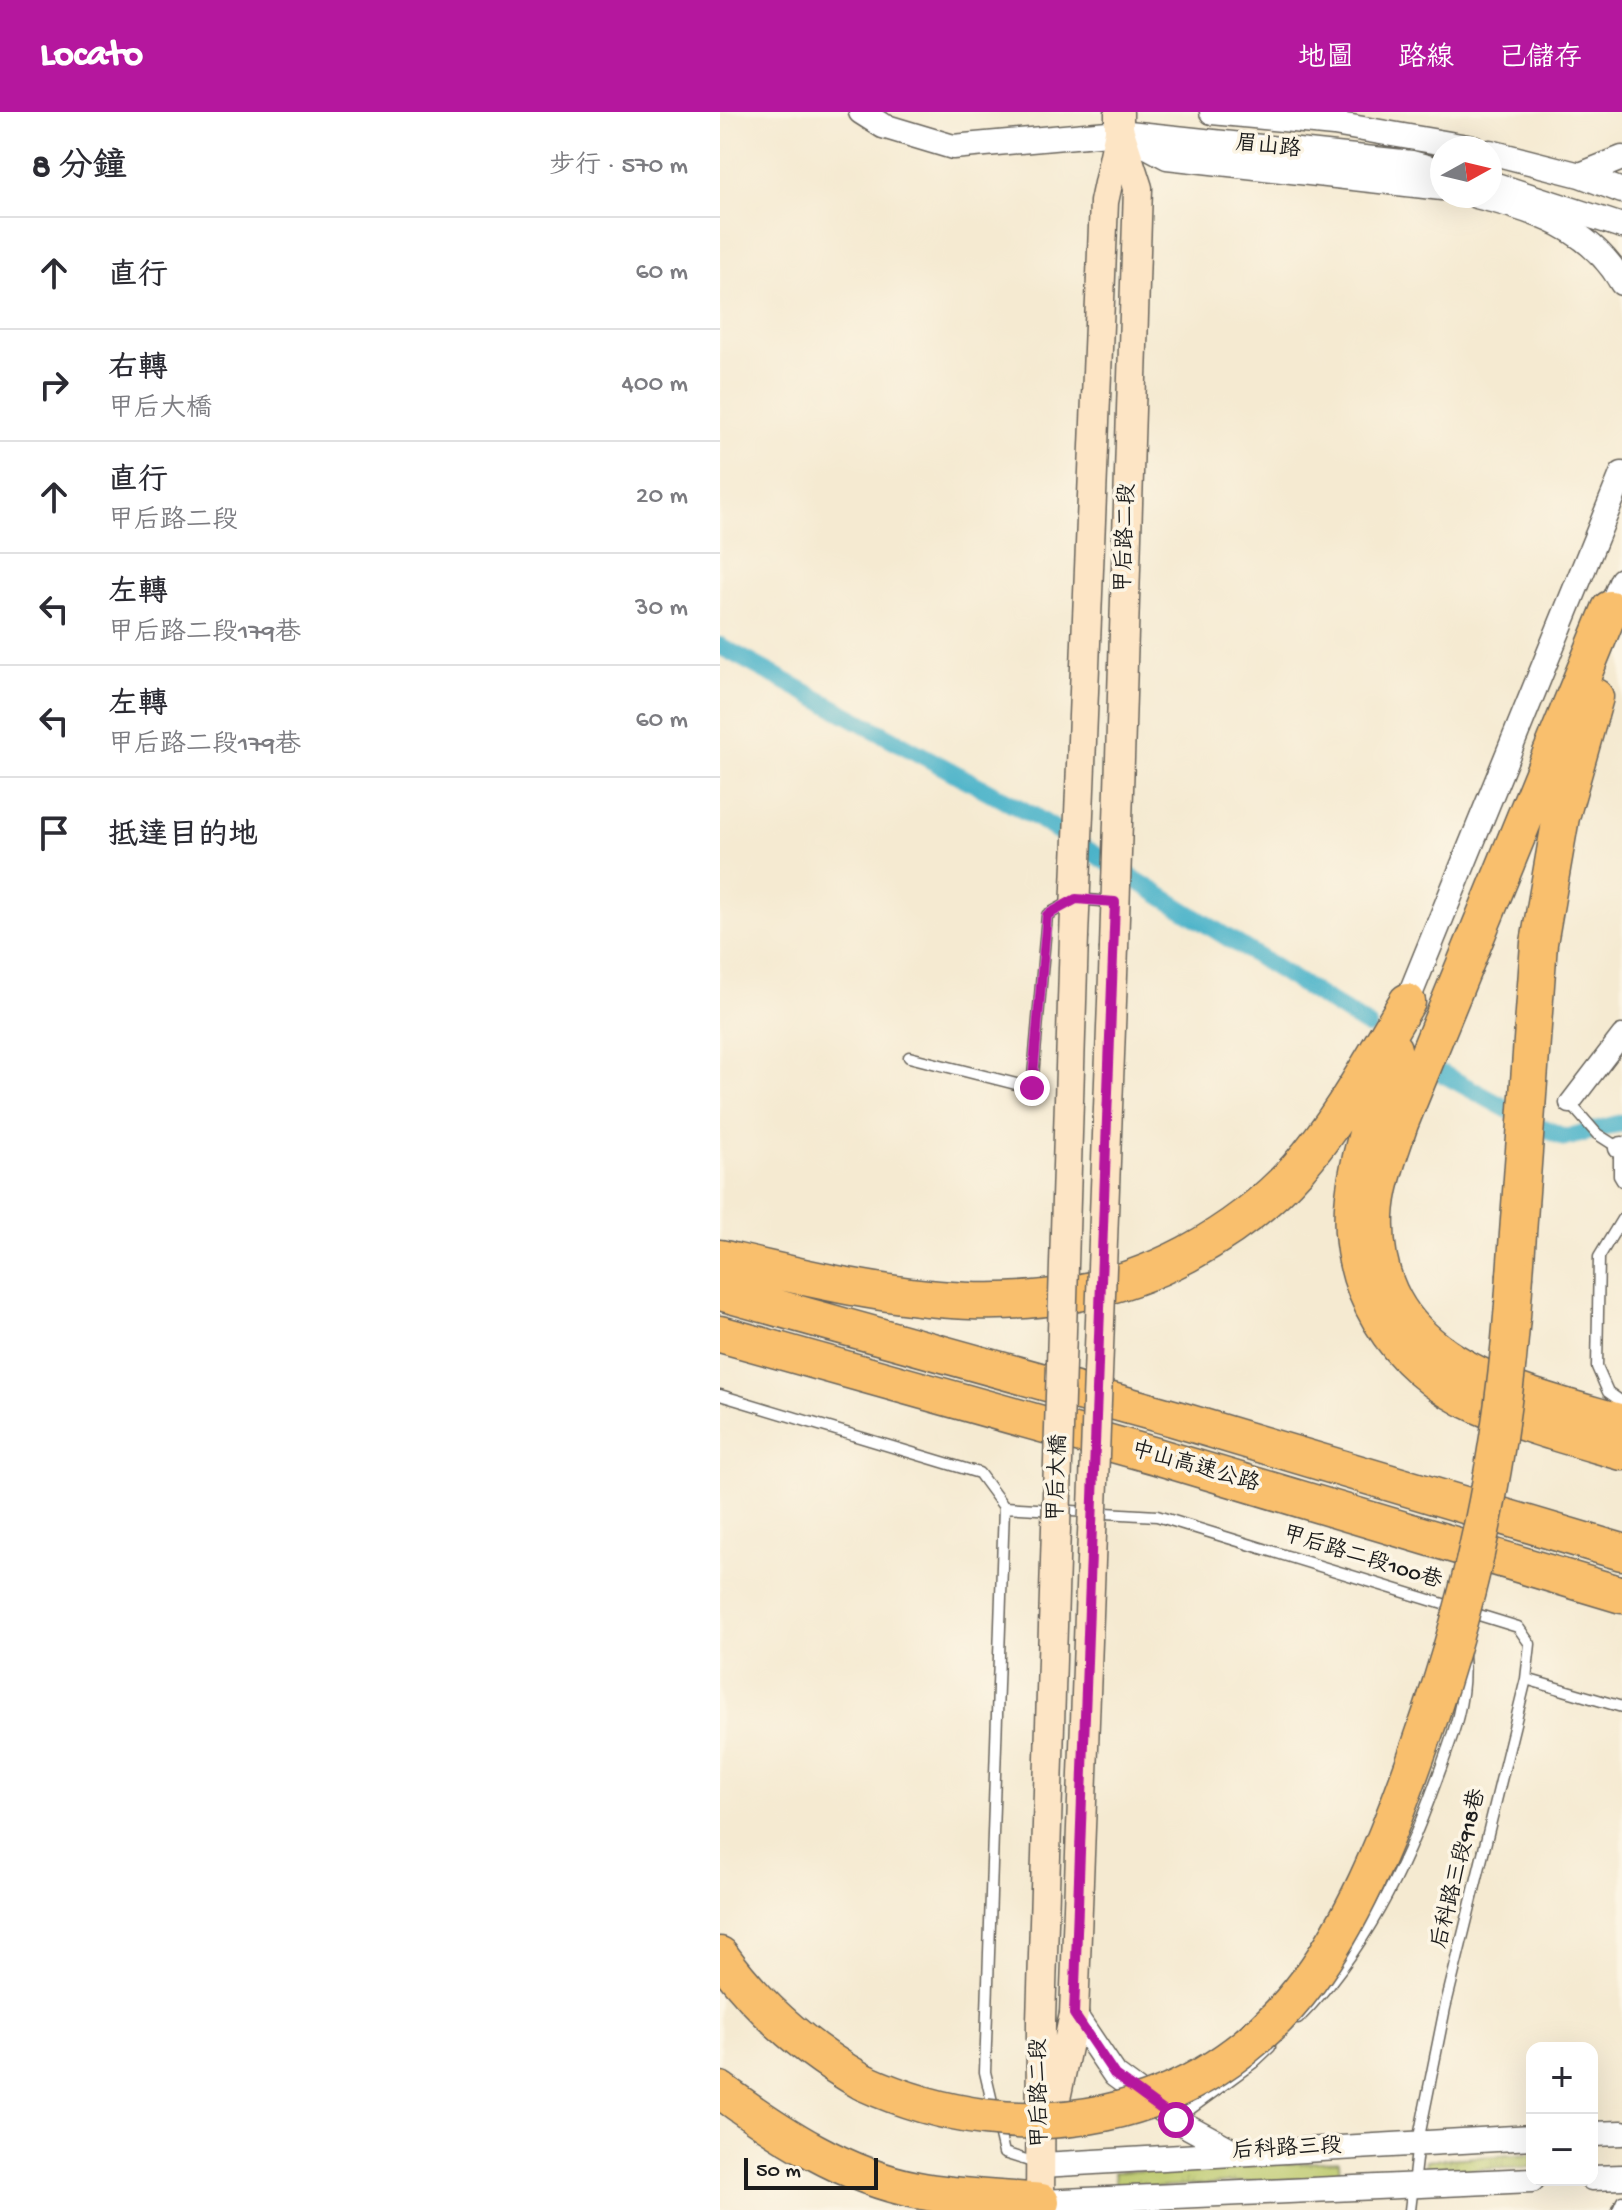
<!DOCTYPE html>
<html lang="zh-TW">
<head>
<meta charset="utf-8">
<style>
	body { margin:0; font-family:"Gochi Hand","LXGW WenKai TC",sans-serif; background:#f7f7f7; color:#2b2b33 }
	.controls { position:absolute; right:24px; bottom:24px; display:grid; overflow:hidden; border-radius:16px; box-shadow:0 8px 32px #0002 }
	.controls button { width:72px; height:72px; display:grid; place-items:center; padding:0; border:0; border-bottom:2px solid #e1e1e2; background:#fff; color:#2b2b33; font:40px sans-serif }
	.compass { position:absolute; left:710px; top:24px; width:72px; height:72px; border-radius:50%; background:#fff; box-shadow:0 8px 32px #0002; rotate:82deg }
	.scale { position:absolute; left:24px; bottom:20px; width:134px; box-sizing:border-box; padding-left:8px; border:4px solid #1c1c1c; border-top:0; font-size:22px; line-height:28px; white-space:nowrap; color:#1c1c1c; -webkit-text-stroke:6px #fcf5e5; paint-order:stroke }
	.stop { position:absolute; width:24px; height:24px; margin:-18px; border:6px solid #b5179e; border-radius:50%; background:#fff }
	.stop.end { background:#b5179e; border-color:#fff; box-shadow:0 2px 8px #0008 }
	.list { margin:0; padding:0; list-style:none }
	h2 { display:flex; justify-content:space-between; align-items:center; height:104px; margin:0; padding:0 32px; font-size:34px }
	h2 small { font-size:26px; font-weight:400; color:#7c7c81 }
	.list li { display:grid; grid-template-columns:52px 1fr auto; gap:24px; align-items:center; box-sizing:border-box; height:112px; padding:0 32px; border-top:2px solid #e1e1e2 }
	.list b { display:block; font-size:30px; white-space:nowrap }
	.list p { margin:0; font-size:26px; white-space:nowrap; color:#7c7c81 }
	.list em { font-size:26px; font-style:normal; color:#7c7c81 }
	.icon { flex:none; width:44px; height:44px; fill:none; stroke:currentColor; stroke-width:2; stroke-linecap:round; stroke-linejoin:round }
	.map { position:relative; flex:none; width:902px; height:2098px; overflow:hidden }
	header { display:flex; align-items:center; gap:48px; box-sizing:border-box; height:112px; padding:0 40px; background:#b5179e; color:#fff }
	header strong { font-size:38px }
	nav { display:flex; gap:44px; margin-inline-start:auto; font-size:28px }
	main { display:flex }
	aside { flex:1; background:#fff }
	.map>svg:first-child { display:block }
	.grass { fill:url(#grass-tufts); stroke:#6b7242; stroke-width:2 }
	.lines { fill:none; stroke-linecap:round; stroke-linejoin:round }
	.canal { stroke:#4ab2c9; stroke-width:18 }
	.service-casing { stroke:#68645b; stroke-width:13 }
	.minor-casing { stroke:#68645b; stroke-width:23 }
	.tertiary-casing { stroke:#68645b; stroke-width:27 }
	.secondary-casing { stroke:#68645b; stroke-width:31 }
	.motorway-casing { stroke:#68645b; stroke-width:39 }
	.service { stroke:#fff; stroke-width:10 }
	.minor { stroke:#fff; stroke-width:20 }
	.tertiary { stroke:#fff; stroke-width:24 }
	.secondary { stroke:#fde5c5; stroke-width:28 }
	.motorway { stroke:#f9bf6d; stroke-width:36 }
	.secondary-bridge-casing { stroke:#68645b; stroke-width:31; stroke-linecap:butt }
	.motorway-bridge-casing { stroke:#68645b; stroke-width:39; stroke-linecap:butt }
	.secondary-bridge { stroke:#fde5c5; stroke-width:28 }
	.motorway-bridge { stroke:#f9bf6d; stroke-width:36 }
	.route { stroke:#b5179e; stroke-width:10 }
	.labels { text-anchor:middle; dominant-baseline:central; stroke-width:7; stroke-linejoin:round; paint-order:stroke }
	.street-label { font-size:22px; fill:#1c1c1c; stroke:#fcf5e5 }
</style>
</head>
<body>
<header>
<strong>Locato</strong>
<nav><a>地圖</a><a>路線</a><a>已儲存</a></nav>
</header>
<main>
<aside>
<h2>8 分鐘<small>步行 · 570 m</small></h2>
<ul class="list">
<li><svg class="icon" aria-label="ahead" viewBox="0 0 24 24"><path d="M12 20V5M6 11l6-6 6 6"/></svg><div><b>直行</b></div><em>60 m</em></li>
<li><svg class="icon" aria-label="right" viewBox="0 0 24 24"><path d="M7 20v-9h11M14 6l5 5-5 5"/></svg><div><b>右轉</b><p>甲后大橋</p></div><em>400 m</em></li>
<li><svg class="icon" aria-label="ahead" viewBox="0 0 24 24"><path d="M12 20V5M6 11l6-6 6 6"/></svg><div><b>直行</b><p>甲后路二段</p></div><em>20 m</em></li>
<li><svg class="icon" aria-label="left" viewBox="0 0 24 24"><path d="M17 20v-9H6M10 6l-5 5 5 5"/></svg><div><b>左轉</b><p>甲后路二段179巷</p></div><em>30 m</em></li>
<li><svg class="icon" aria-label="left" viewBox="0 0 24 24"><path d="M17 20v-9H6M10 6l-5 5 5 5"/></svg><div><b>左轉</b><p>甲后路二段179巷</p></div><em>60 m</em></li>
<li><svg class="icon" aria-label="arrive" viewBox="0 0 24 24"><path d="M6 21V4h12l-3 4 3 4H6"/></svg><div><b>抵達目的地</b></div></li>
</ul>
</aside>
<div class="map">
<svg width="902" height="2098" viewBox="0 0 902 2098">
	<defs>
		<pattern id="grass-tufts" width="24" height="20" patternUnits="userSpaceOnUse" patternTransform="scale(2)"><rect width="24" height="20" fill="#bac769"/><path d="M3 7l-1-3M5 7V3M7 7l1-3M15 17l-1-3M17 17v-4M19 17l1-3" fill="none" stroke="#9faa5a"/></pattern>
	</defs>
	<rect width="100%" height="100%" fill="#fcf5e5"/>
	<filter id="ink" filterUnits="userSpaceOnUse"><feTurbulence type="fractalNoise" baseFrequency=".0125" numOctaves="2"/><feDisplacementMap in="SourceGraphic" scale="16" xChannelSelector="R" yChannelSelector="G"/><feConvolveMatrix kernelMatrix="1 2 1 2 8 2 1 2 1" color-interpolation-filters="sRGB"/></filter>
	<filter id="wash" filterUnits="userSpaceOnUse"><feTurbulence type="fractalNoise" baseFrequency=".006" numOctaves="4" result="noise"/><feDisplacementMap in="SourceGraphic" scale="32" xChannelSelector="R" yChannelSelector="G"/><feGaussianBlur stdDeviation="1.8" result="paint"/><feColorMatrix in="noise" values="0 0 0 0 0 0 0 0 0 0 0 0 0 0 0 0 0 1.4 0 .05"/><feComposite in="paint" operator="in"/></filter>
	<g filter="url(#wash)">
		<rect width="100%" height="100%" fill="#f5ead1"/>
		<path class="grass" d="M812 2042V2055L705 2059 706 2048Z
			M619 2049 620 2065 396 2077 394 2060Z"/>
		<g class="lines">
			<path class="canal" d="M0 534 314 704 648 914
				M723 962 789 998
				M824 1016 845 1026 902 1011"/>
		</g>
	</g>
	<g filter="url(#ink)">
		<g class="lines">
			<g class="service-casing">
				<path id="service" d="M189 945 312 976 327 803 356 787 393 790
					M850 991 877 1022 899 1036V1064L902 1069
					M902 1107 879 1145 877 1255 888 1280 902 1290
					M0 1283 259 1361 284 1395 437 1404 798 1515 810 1532 806 1567 725 1896 698 2030 690 2098
					M284 1395 265 1960 284 2041 319 2052
					M806 1567 902 1595
					M578 1907C645 1839 684 1758 716 1669 732 1626 747 1589 743 1544
					M458 2006 533 1951 550 1935
					M898 2098 902 2089"/>
			</g>
			<g class="minor-casing">
				<path id="minor" d="M850 991 902 923
					M899 1036 902 1035"/>
			</g>
			<g class="tertiary-casing">
				<path id="tertiary" d="M141 0 163 14 233 35 399 20 692 51 722 59
					M492 0 614 12 753 36
					M412 26 447 45 722 76
					M770 40 860 63 902 79
					M860 63 902 46
					M776 73 902 114
					M756 84C814 98 871 116 902 171
					M890 497 902 468
					M687 890 902 362
					M354 1902 395 1963 456 2008 513 2039
					M872 2022 902 2021
					M322 2053 812 2025
					M872 2066 902 2065
					M321 2090 812 2068"/>
			</g>
			<g class="secondary-casing">
				<path id="secondary" d="M354 824 384 90 399 20V0
					M394 836 418 76 400 20
					M331 2010 354 1902
					M320 2098 321 1909"/>
			</g>
			<g class="motorway-casing">
				<path id="motorway" d="M890 497 680 1011C670 1041 657 1073 656 1105 651 1251 792 1279 902 1311
					M673 937C659 985 640 1034 634 1084 623 1173 675 1257 758 1293 804 1313 854 1326 902 1340
					M0 1146C160 1183 314 1223 467 1142 509 1119 545 1093 577 1057 621 1007 653 946 687 890
					M795 1163 819 831 841 705 875 585
					M0 1180 453 1306 902 1440
					M0 1222 436 1344 902 1483
					M0 1843C39 1897 85 1937 143 1970
					M0 1978C60 2022 124 2064 197 2078 237 2086 280 2086 321 2090"/>
			</g>
			<use href="#service" class="service"/>
			<use href="#minor" class="minor"/>
			<use href="#tertiary" class="tertiary"/>
			<use href="#secondary" class="secondary"/>
			<use href="#motorway" class="motorway"/>
			<g class="secondary-bridge-casing">
				<path id="secondary-bridge" d="M354 1902 394 836
					M321 1909 354 824"/>
			</g>
			<g class="motorway-bridge-casing">
				<path id="motorway-bridge" d="M143 1970C303 2043 481 2013 589 1868 633 1808 663 1736 688 1667 751 1497 784 1344 795 1163"/>
			</g>
			<use href="#secondary-bridge" class="secondary-bridge"/>
			<use href="#motorway-bridge" class="motorway-bridge"/>
		</g>
	</g>
	<g class="lines" filter="url(#ink)">
		<path class="route" d="M312 976 327 803 356 787 395 790 354 1902 395 1963 456 2008"/>
	</g>
	<g class="labels">
		<g class="street-label">
			<text transform="translate(548 36) rotate(6)">眉山路</text>
			<text transform="translate(407 426) rotate(-88)">甲后路二段</text>
			<text transform="translate(475 1356) rotate(16)">中山高速公路</text>
			<text transform="translate(339 1366) rotate(-88)">甲后大橋</text>
			<text transform="translate(642 1447) rotate(17)">甲后路二段100巷</text>
			<text transform="translate(740 1757) rotate(-76)">后科路三段918巷</text>
			<text transform="translate(321 1981) rotate(-91)">甲后路二段</text>
			<text transform="translate(567 2038) rotate(-3)">后科路三段</text>
		</g>
	</g>
</svg>
<div class="controls">
<button>+</button>
<button>−</button>
</div>
<svg class="compass" viewBox="-18 -18 36 36"><path d="M0-13l5 13h-10z" fill="#e53935"/><path d="M0 13l5-13h-10z" fill="#7c7c81"/></svg>
<div class="scale">50 m</div>
<div class="stop" style="left:456px;top:2008px"></div>
<div class="stop end" style="left:312px;top:976px"></div>
</div>
</main>
</body>
</html>
